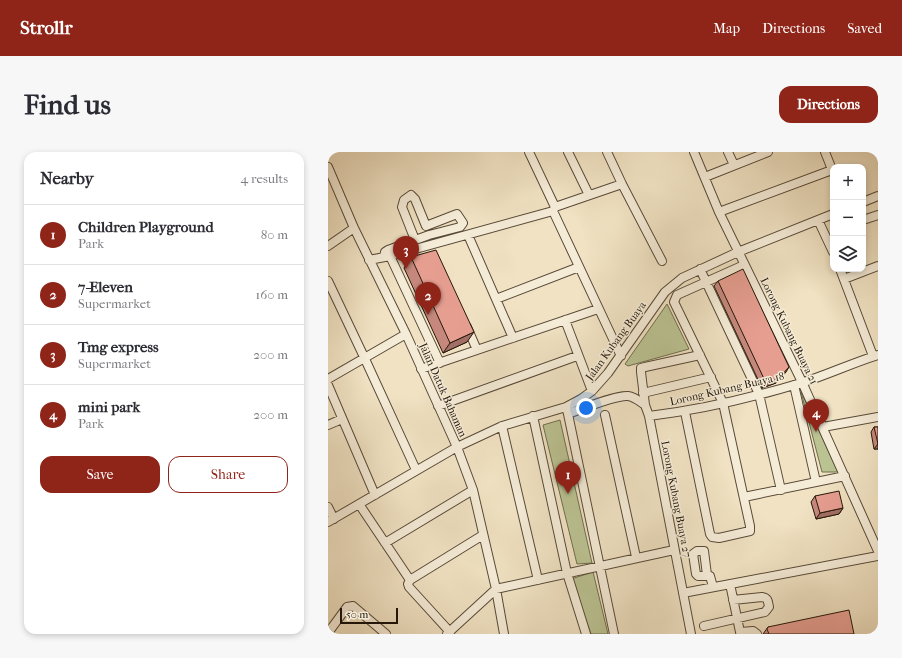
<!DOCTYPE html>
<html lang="en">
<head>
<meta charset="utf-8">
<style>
	body { margin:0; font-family:"IM FELL French Canon",serif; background:#f7f7f7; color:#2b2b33 }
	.controls { position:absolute; right:12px; top:12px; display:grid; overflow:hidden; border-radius:8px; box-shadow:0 2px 6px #0003 }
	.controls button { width:36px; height:36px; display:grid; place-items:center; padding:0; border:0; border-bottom:1px solid #e1e1e2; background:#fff; color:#2b2b33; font:20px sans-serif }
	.scale { position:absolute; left:12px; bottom:10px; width:58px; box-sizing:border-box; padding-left:4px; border:2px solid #251809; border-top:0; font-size:11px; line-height:14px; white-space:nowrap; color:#251809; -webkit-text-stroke:3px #f5ecd8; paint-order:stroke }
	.you { position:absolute; left:258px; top:256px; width:14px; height:14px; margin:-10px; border:3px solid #fff; border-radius:50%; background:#1a73e8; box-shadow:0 0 0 6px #1a73e833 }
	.badge { display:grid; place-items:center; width:26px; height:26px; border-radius:50%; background:#8f2418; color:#fff; font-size:13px; font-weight:700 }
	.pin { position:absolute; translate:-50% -33px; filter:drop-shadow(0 1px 2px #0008) }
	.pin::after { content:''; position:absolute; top:21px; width:14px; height:12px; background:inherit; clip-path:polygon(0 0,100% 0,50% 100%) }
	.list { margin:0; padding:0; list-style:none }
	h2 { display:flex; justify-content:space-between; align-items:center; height:52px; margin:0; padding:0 16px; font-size:17px }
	h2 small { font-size:13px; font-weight:400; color:#7c7c81 }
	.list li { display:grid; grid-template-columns:26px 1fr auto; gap:12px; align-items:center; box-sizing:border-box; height:60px; padding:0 16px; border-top:1px solid #e1e1e2 }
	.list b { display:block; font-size:15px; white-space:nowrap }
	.list p { margin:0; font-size:13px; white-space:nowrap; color:#7c7c81 }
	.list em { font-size:13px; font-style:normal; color:#7c7c81 }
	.actions { display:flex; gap:8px; padding:12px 16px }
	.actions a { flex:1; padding:9px 0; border:1px solid #8f2418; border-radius:12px; text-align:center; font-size:14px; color:#8f2418 }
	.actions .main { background:#8f2418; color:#fff }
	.icon { flex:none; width:22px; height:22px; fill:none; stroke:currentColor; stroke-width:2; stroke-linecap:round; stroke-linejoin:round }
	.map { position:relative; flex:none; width:550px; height:482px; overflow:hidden; border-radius:12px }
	header { display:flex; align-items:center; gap:24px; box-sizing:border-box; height:56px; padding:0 20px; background:#8f2418; color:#fff }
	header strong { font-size:19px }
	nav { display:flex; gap:22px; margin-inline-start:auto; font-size:14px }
	.intro { display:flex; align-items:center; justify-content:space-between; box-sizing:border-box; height:96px; padding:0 24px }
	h1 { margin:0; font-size:28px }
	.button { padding:10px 18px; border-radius:12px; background:#8f2418; color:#fff; font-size:14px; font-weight:700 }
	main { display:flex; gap:24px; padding:0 24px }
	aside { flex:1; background:#fff; border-radius:12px; box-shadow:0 2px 6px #0003 }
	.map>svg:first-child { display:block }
	.park { fill:#bbc393; stroke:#706e4e }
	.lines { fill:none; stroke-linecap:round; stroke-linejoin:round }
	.minor-casing { stroke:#584a38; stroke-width:10 }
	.minor { stroke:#f5ecd8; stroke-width:8 }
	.wall { fill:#c6887d; stroke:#251809 }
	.shaded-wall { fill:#a16f66; stroke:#251809 }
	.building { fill:#e69e91; stroke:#251809 }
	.labels { text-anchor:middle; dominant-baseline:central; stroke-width:3; stroke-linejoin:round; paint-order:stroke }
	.street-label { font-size:11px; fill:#251809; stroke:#f5ecd8 }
</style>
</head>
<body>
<header>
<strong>Strollr</strong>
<nav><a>Map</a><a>Directions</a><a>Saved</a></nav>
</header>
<div class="intro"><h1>Find us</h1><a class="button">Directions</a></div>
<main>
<aside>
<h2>Nearby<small>4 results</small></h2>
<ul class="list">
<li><span class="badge">1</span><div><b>Children Playground</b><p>Park</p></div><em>80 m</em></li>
<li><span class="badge">2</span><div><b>7-Eleven</b><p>Supermarket</p></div><em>160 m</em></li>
<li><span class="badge">3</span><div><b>Tmg express</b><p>Supermarket</p></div><em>200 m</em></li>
<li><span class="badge">4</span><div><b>mini park</b><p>Park</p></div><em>200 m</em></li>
</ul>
<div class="actions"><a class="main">Save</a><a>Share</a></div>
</aside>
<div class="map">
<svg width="550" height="482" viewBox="0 0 550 482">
	<rect width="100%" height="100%" fill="#f0e2c3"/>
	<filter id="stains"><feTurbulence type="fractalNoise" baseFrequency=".005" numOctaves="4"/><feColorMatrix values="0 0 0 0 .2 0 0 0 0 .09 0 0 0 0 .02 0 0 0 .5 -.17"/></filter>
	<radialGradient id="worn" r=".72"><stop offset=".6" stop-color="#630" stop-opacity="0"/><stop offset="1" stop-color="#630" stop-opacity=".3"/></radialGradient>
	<path class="park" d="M339 152 361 197 300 214 297 212Z
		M473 240 510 320H494Z
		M232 268 264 411 249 412 215 273Z
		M265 420 280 482H263L243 427Z"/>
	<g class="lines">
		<g class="minor-casing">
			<path id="minor" d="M201 0 227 55 225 59 293 204
				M240 0 261 43
				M279 0 294 32 334 109
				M366 0 391 60 474 230 550 399
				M400 0 406 13
				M497 0 505 20
				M0 15 26 76 78 182 129 295 145 338 168 437 176 482
				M377 25 440 0
				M535 50 550 44
				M227 55 294 32
				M391 60 504 18
				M490 68 505 100
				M535 68 550 63
				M140 83 185 186
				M0 94 26 76
				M62 104 112 211
				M56 105 57 100 60 98 101 83 132 75 135 71 129 62 98 74 87 47 83 43 76 48 74 55 87 88
				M41 108 62 104 225 59
				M372 117 431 242 453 338
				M512 117 545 204
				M516 127 550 114
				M0 129 37 207 88 318
				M168 147 251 115
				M237 168 264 239
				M139 175 149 198
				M93 217 270 157
				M0 227 78 182
				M0 233 47 343
				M466 233 488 330
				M315 241 383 225
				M110 254 249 204
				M238 255 240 262 286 482
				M357 260 382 382 384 385 391 386 422 379V374L395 251 346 150 349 143 416 113
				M240 262C254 257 287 243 300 244 307 245 311 249 317 253
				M277 263 308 405
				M205 264 239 421 258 482
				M321 264C372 258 423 246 473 231 499 223 524 211 550 203
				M0 273 14 267
				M174 274 210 428
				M495 275 550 265
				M416 345 517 324
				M31 352 82 428
				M0 355 6 367
				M0 370 129 295 174 274 238 255 253 247 264 239 280 221 337 140 354 126 410 100 505 62
				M57 391 145 338
				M379 423 376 399H369L365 402 368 422 370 424H382L385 435
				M402 432 412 480 425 479 429 482
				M355 441 550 404
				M376 474 437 460 441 455C440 449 440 446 434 445L405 448
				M122 480 81 435 80 432 82 428 155 383
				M0 481 19 455 25 454 58 482
				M119 482 168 437 346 398
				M363 482 321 264 317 253 313 220V216L317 215 372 203"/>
		</g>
		<use href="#minor" class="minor"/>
	</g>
	<path class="wall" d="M83 105 139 190 115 201 76 116Z
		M390 129 458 220 448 231 434 236 386 134Z
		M546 275H550V297H546L543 280Z
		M487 344 515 356 511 362 488 367 483 350Z
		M440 475 526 482H435Z"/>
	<path class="shaded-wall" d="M146 180 139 190 115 201 122 191Z
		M461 215 458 220 448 231 434 236 438 231Z
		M550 292V297H546Z
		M515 356 511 362 488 367 492 361Z"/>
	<path class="building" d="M108 98 146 180 122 191 83 105Z
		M415 117 461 215 451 226 438 231 390 129Z
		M546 275H550V292Z
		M511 339 515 356 492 361 487 344Z
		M521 458 526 482H441L439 477 440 475Z"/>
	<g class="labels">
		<g class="street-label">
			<text transform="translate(461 179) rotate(64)">Lorong Kubang Buaya 21</text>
			<text transform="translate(288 189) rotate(-54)">Jalan Kubang Buaya</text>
			<text transform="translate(399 237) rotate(-13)">Lorong Kubang Buaya 18</text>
			<text transform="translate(115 238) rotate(66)">Jalan Datuk Bahaman</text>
			<text transform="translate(348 347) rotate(79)">Lorong Kubang Buaya 27</text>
		</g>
	</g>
	<rect width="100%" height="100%" filter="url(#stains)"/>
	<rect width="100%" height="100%" fill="url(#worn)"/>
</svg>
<div class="controls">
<button>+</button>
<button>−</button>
<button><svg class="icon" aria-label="layers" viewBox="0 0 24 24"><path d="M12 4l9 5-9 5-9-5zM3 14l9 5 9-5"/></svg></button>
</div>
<div class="scale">50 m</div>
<div class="you"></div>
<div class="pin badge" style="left:240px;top:342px">1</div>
<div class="pin badge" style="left:100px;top:163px">2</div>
<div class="pin badge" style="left:78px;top:117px">3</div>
<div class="pin badge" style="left:488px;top:280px">4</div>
</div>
</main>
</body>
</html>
